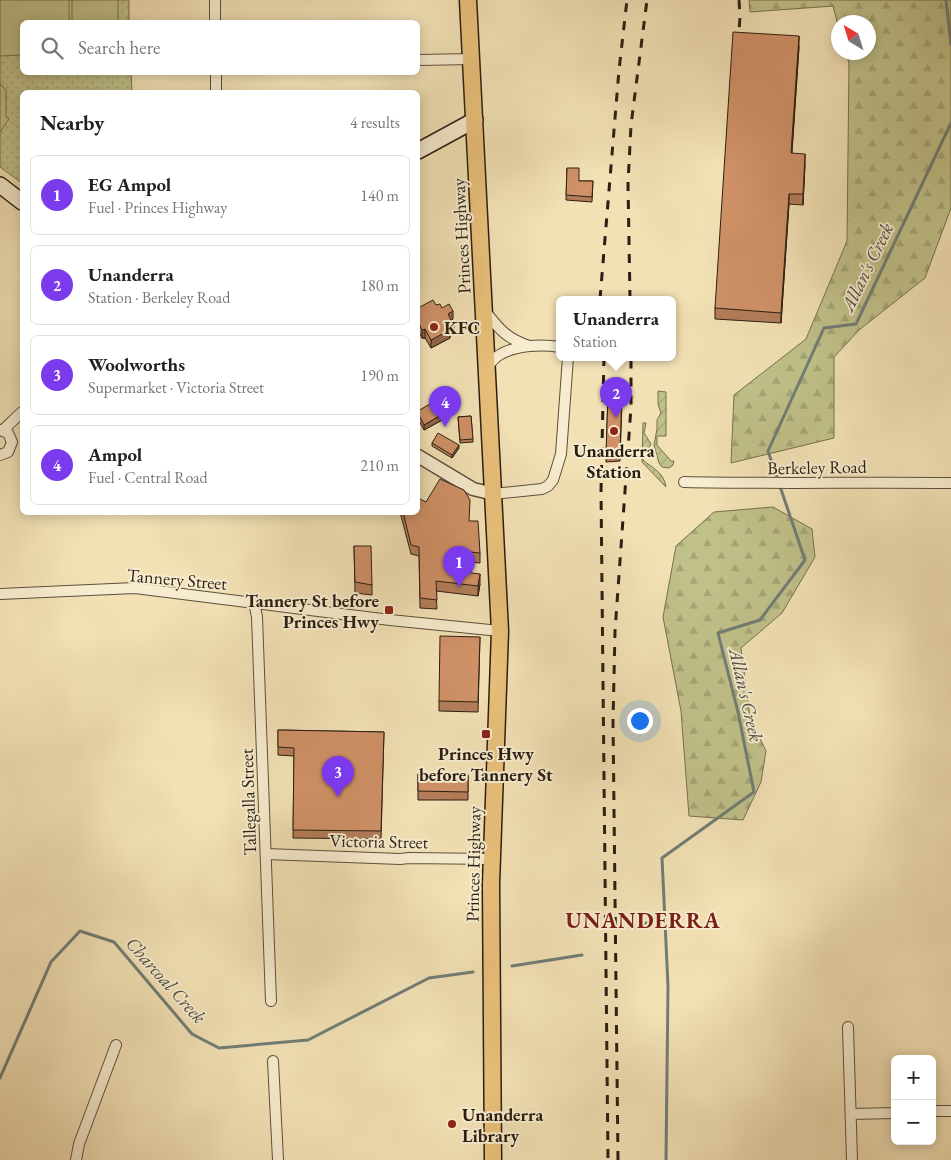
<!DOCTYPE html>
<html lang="en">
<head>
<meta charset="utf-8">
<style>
	body { margin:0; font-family:"EB Garamond",serif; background:#f6f6f6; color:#222 }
	.controls { position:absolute; right:15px; bottom:15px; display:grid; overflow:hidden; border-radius:8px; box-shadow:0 2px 12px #0003 }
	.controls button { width:45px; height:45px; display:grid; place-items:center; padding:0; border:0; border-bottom:1px solid #e0e0e0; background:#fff; color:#222; font:25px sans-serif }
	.compass { position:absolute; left:831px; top:15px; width:45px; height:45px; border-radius:50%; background:#fff; box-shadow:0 2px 12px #0003; rotate:322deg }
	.you { position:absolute; left:639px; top:720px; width:18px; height:18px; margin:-12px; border:4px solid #fff; border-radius:50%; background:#1a73e8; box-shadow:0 0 0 8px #1a73e833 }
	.badge { display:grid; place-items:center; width:32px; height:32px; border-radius:50%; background:#7c3aed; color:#fff; font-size:16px; font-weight:700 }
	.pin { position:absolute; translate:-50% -41px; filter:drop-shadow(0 1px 2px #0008) }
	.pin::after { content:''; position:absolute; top:26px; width:18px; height:15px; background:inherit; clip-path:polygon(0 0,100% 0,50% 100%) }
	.popup { position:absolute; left:556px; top:296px; width:120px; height:65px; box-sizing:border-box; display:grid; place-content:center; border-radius:8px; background:#fff; filter:drop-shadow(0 1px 4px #0005); font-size:16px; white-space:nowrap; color:#767676 }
	.popup b { font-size:19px; color:#222 }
	.popup::after { content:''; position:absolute; left:50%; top:100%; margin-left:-10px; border:10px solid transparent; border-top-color:#fff }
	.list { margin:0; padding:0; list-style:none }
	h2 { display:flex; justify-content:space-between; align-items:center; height:65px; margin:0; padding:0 20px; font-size:21px }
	h2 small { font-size:16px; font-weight:400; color:#767676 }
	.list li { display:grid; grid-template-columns:32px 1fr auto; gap:15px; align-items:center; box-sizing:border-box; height:80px; margin:0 10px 10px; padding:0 10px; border:1px solid #e0e0e0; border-radius:8px }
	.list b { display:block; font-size:19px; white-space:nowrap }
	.list p { margin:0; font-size:16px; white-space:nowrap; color:#767676 }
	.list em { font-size:16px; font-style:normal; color:#767676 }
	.icon { flex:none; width:28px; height:28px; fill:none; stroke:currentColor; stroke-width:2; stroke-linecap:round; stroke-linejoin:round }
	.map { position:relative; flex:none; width:951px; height:1160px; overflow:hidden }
	.search { position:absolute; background:#fff; box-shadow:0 2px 12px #0003; left:20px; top:20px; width:400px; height:55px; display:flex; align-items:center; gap:12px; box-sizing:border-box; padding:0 18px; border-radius:8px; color:#767676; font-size:19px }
	.panel { position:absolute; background:#fff; box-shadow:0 2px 12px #0003; left:20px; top:90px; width:400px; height:425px; border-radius:8px }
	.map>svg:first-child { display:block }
	.grass { fill:url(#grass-dots); stroke:#76704e }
	.forest { fill:url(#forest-firs); stroke:#76704e }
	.garden { fill:url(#garden-furrows); stroke:#76704e }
	.pitch { fill:#c0c189; stroke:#76704e }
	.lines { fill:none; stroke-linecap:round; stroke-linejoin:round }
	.stream { stroke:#717d76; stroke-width:3 }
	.minor-casing { stroke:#5d503c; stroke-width:12 }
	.tertiary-casing { stroke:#5d503c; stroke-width:15 }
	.secondary-casing { stroke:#2b1f13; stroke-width:18 }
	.primary-casing { stroke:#2b1f13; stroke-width:19 }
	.minor { stroke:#f7eccf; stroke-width:10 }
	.tertiary { stroke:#f7eccf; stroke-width:12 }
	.secondary { stroke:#f7eccf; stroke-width:15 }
	.primary { stroke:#e9c07a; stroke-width:16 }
	.rail { stroke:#2b1f13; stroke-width:3; stroke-dasharray:9 9; stroke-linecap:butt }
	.wall { fill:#b37d59; stroke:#2b1f13 }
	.shaded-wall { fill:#926648; stroke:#2b1f13 }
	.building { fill:#d09167; stroke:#2b1f13 }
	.poi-dot { fill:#8f2418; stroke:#f7eccf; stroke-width:2 }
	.labels { text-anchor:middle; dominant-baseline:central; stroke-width:4; stroke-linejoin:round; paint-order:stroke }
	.street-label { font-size:18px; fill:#2b1f13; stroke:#f7eccf }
	.poi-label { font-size:18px; font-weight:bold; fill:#2b1f13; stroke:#f7eccf; text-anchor:start }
	.water-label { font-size:19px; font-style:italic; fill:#4e4e45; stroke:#f7eccf }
	.district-label { font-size:22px; font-weight:bold; letter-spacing:1px; fill:#7a1f14; stroke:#f7eccf }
</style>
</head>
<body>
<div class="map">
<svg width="951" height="1160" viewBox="0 0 951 1160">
	<defs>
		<pattern id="grass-dots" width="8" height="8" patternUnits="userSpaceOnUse" patternTransform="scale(1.25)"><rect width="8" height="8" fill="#c0c189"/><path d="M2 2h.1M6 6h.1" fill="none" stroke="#a5a575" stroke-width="1.8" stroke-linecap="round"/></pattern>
		<pattern id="forest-firs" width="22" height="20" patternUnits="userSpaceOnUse" patternTransform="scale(1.25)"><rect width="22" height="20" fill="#c0c189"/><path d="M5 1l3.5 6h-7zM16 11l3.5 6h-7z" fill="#a5a575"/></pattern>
		<pattern id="garden-furrows" width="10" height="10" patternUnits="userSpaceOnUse" patternTransform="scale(1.25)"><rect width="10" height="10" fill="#c0c189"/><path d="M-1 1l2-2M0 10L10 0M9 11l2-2" fill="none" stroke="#a5a575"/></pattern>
	</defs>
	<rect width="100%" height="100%" fill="#f2e1b5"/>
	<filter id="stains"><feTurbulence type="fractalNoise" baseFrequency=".004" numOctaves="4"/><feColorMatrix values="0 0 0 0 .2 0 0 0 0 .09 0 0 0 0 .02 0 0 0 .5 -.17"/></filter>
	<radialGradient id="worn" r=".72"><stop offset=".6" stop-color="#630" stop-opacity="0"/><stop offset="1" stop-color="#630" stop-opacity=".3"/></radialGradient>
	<path class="grass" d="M0 0H129V22H22V72L131 73 132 92H22V183L0 167Z"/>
	<path class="forest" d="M749 0H951V208L925 278 859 330 834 357V438L731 463 734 395 806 339 847 241 849 63 846 53 868 52V22H838V25L833 6 750 12Z
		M773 507 812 529 815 557 782 613 741 648 750 718 766 751 761 782 743 820 689 816 681 711 663 617 676 546 714 512Z"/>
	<path class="garden" d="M658 391 666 392V436H657V445L671 461H674L673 465 669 468 662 467 659 463 654 445 657 429V420L661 413 658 404Z
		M643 423H646L644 433 651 444 649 448 643 454V460C652 468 664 472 666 487L642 462Z"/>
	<path class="pitch" d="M0 0H69V22H22V55L0 56Z
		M72 0H118V22H72Z
		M0 84 6 90V117L9 119 0 132Z"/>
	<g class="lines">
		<path class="stream" d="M946 0 951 44
			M636 928 665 914
			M512 966 582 955
			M0 1078 51 962 80 931 114 942 192 1034 219 1048 308 1040 429 978 473 972
			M666 1160 668 986 662 858 754 792 738 712 718 633 760 620 805 560 768 451 824 328 856 324 951 123"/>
		<g class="minor-casing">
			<path id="minor" d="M215 0V22
				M418 60 472 59
				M216 72V92
				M485 311C500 330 506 338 529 346
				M487 368C491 362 495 357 501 354 517 345 542 344 560 347
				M0 430 8 433 12 442 8 452 0 455
				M3 430 22 412
				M684 482C773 484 862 482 951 483
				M494 494 542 489 548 486 553 480 561 454 568 357
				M0 594 135 588 390 620 500 631
				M254 602 257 617 271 1001
				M266 854 400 859 409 858 492 859
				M848 1027 852 1160
				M273 1061 278 1160
				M932 1111H951
				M851 1114 895 1113
				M76 1160 79 1144 116 1045"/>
		</g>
		<g class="tertiary-casing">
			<path id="tertiary" d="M418 456 473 489 494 494"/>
		</g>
		<g class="secondary-casing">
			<path id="secondary" d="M418 151 475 120
				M0 185 22 202"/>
		</g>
		<g class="primary-casing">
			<path id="primary" d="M468 0 500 631 491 884 493 1160"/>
		</g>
		<use href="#minor" class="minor"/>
		<use href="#tertiary" class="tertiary"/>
		<use href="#secondary" class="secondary"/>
		<use href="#primary" class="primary"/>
		<path class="rail" d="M738 45 740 17 739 0
			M600 299 619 70 627 0
			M630 299 628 184 631 125 647 0
			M604 357 601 491 608 1160
			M618 1160 613 721 615 631 631 407V357"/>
	</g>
	<path class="wall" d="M799 47 792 153 805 164 803 205 789 204 781 323 715 319V308Z
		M567 168 579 181H593L592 202 566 200Z
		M436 305 442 308 453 319 451 321 454 334 450 336V338L431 348 425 338H422L418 330V308Z
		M608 393 622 400 620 461 606 462Z
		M418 411 453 414 424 430 418 419Z
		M471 416 473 442 460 443 458 417Z
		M432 443 459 448 452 458 432 446Z
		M400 512H418L469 521 480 553V563L460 561 459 571 480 584 478 596 436 591 437 609 420 608 419 556 411 554Z
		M354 546 372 585V595L355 593Z
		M480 637 478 712 439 711V701Z
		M278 730 384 732 381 839 293 838 294 756 278 755Z
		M418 774 468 775V800H418Z"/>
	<path class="shaded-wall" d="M799 36V47L791 164V153Z
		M805 154V164L803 205V194Z
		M789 194V204L781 323V313Z
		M453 311V319L448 323V314Z
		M454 326V334L450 336V338L431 348V340L448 328Z
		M425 329V338H422V330Z
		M453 408V414L424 430V425Z
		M459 445V448L452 458V455Z
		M460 551V561L457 581V571Z
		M480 574V584L478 596V586Z"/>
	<path class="building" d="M733 32 799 36 791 153 805 154 803 194H789L781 313 715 308Z
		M567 168H579V181H593L592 197 566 195Z
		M433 300 436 305 440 304 442 308 449 304 453 311 448 314 454 326 448 328 450 330 431 340 425 329 422 330 418 322V316L420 315 418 310V308Z
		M622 392 620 453 606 454 608 393Z
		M445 395 453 408 424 425 418 413V411Z
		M471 416 473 439 460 440 458 417Z
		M438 433 459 445 452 455 432 443Z
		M440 479 464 490 470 500 469 521H478L480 553 460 551 457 571 480 574 478 586 436 581 437 600 420 598 419 547 411 545 403 512H418V498L426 502Z
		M354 546H371L372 585 355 582Z
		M440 636 480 637 478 702 439 701Z
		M278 730 384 732 381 831 293 830 294 748 278 747Z
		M418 774 468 775V792L418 791Z"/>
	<g class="poi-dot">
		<circle cx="434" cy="327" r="5"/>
		<circle cx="614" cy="431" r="5"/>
		<rect x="384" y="605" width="10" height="10" rx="2.5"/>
		<rect x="481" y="729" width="10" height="10" rx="2.5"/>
		<circle cx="452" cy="1124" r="5"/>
	</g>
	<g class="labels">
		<g class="street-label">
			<text transform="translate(461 236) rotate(-93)">Princes Highway</text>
			<text transform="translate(817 467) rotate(-1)">Berkeley Road</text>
			<text transform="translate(177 579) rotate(5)">Tannery Street</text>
			<text transform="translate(248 802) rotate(-92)">Tallegalla Street</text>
			<text transform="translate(379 841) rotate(1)">Victoria Street</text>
			<text transform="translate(473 864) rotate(-89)">Princes Highway</text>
		</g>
		<g class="poi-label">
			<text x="444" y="327">KFC</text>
			<text x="614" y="450" text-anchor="middle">Unanderra<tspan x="614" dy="21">Station</tspan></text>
			<text x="379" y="600" text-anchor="end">Tannery St before<tspan x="379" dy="21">Princes Hwy</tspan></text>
			<text x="486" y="753" text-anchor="middle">Princes Hwy<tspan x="486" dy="21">before Tannery St</tspan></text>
			<text x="462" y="1114">Unanderra<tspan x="462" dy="21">Library</tspan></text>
		</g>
		<g class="water-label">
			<text transform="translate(867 267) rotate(-64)">Allan's Creek</text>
			<text transform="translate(746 695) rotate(77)">Allan's Creek</text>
			<text transform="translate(166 980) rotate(48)">Charcoal Creek</text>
		</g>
		<g class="district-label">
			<text x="643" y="920">UNANDERRA</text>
		</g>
	</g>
	<rect width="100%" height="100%" filter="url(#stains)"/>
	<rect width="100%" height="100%" fill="url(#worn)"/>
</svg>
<div class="controls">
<button>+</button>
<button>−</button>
</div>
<svg class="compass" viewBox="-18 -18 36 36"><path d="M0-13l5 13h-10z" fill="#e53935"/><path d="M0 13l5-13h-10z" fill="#767676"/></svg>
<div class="you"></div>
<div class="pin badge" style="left:459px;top:587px">1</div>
<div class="pin badge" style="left:616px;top:418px">2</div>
<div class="popup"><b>Unanderra</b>Station</div>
<div class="pin badge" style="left:338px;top:797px">3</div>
<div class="pin badge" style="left:445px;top:427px">4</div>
<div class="search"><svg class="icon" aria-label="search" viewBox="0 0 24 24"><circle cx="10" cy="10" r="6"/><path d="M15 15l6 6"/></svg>Search here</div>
<section class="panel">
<h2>Nearby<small>4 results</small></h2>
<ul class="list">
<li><span class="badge">1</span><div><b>EG Ampol</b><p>Fuel · Princes Highway</p></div><em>140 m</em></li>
<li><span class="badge">2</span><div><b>Unanderra</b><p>Station · Berkeley Road</p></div><em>180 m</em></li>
<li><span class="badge">3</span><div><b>Woolworths</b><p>Supermarket · Victoria Street</p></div><em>190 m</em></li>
<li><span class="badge">4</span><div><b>Ampol</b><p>Fuel · Central Road</p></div><em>210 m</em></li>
</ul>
</section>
</div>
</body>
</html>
